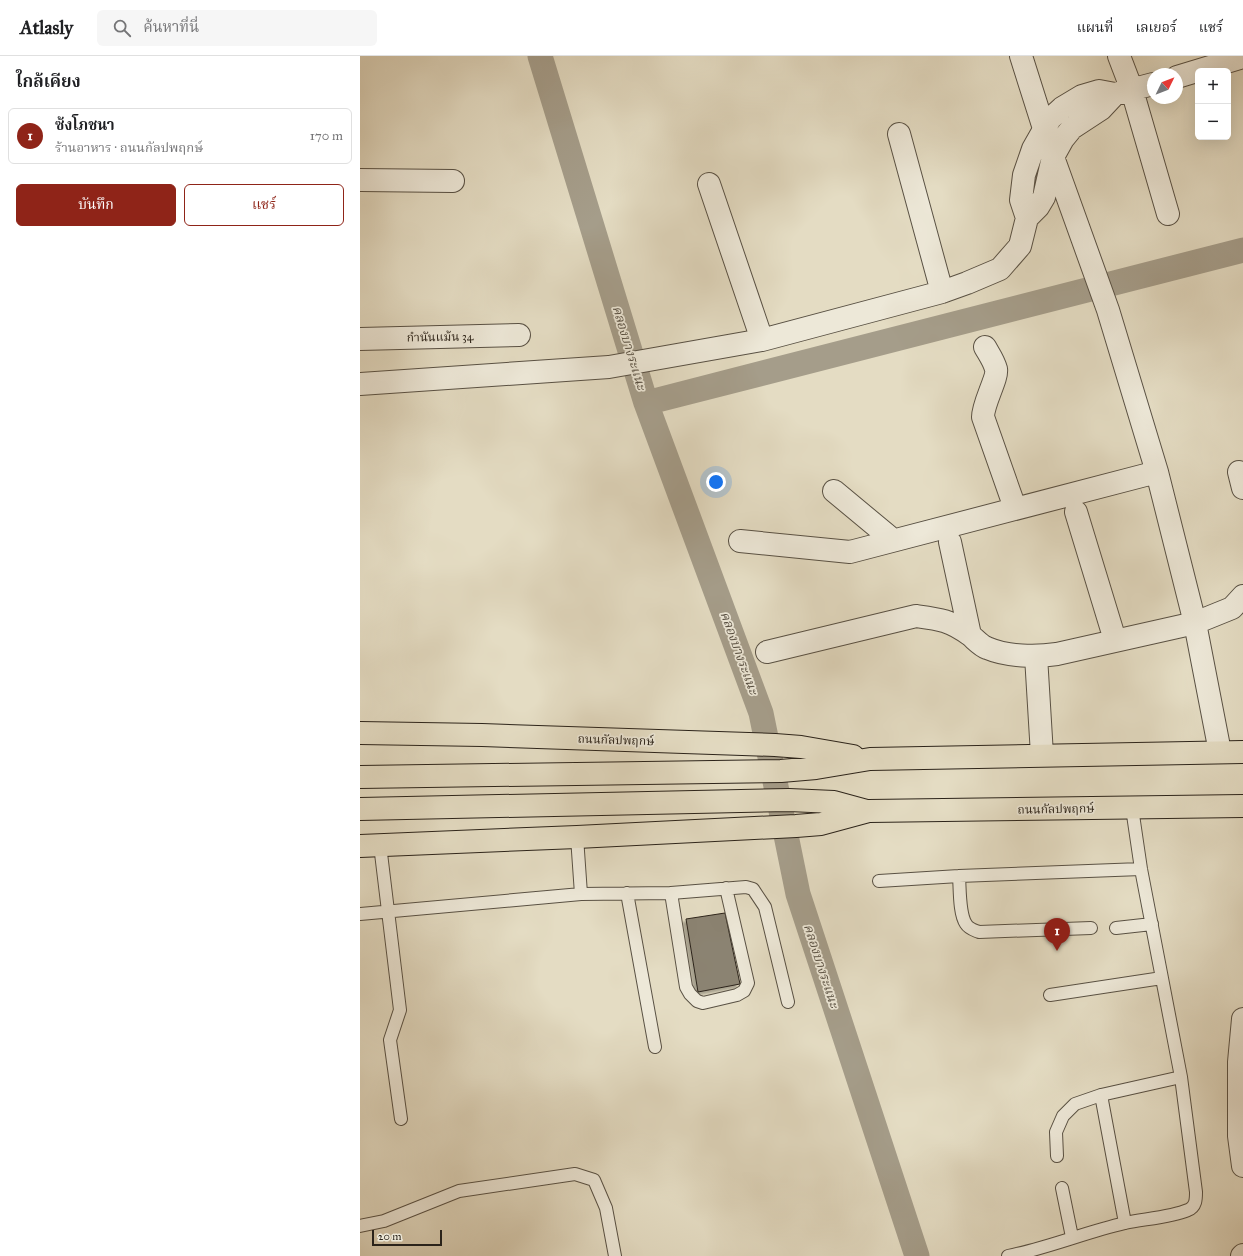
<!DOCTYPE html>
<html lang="th">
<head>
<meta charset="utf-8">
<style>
	body { margin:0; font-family:"IM FELL Great Primer","Noto Serif Thai",serif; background:#f6f6f6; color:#202124 }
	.controls { position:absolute; right:12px; top:12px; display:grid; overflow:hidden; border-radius:6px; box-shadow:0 4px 16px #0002 }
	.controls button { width:36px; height:36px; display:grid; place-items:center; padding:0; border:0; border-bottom:1px solid #e0e0e0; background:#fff; color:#202124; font:20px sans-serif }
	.compass { position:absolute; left:787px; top:12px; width:36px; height:36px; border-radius:50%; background:#fff; box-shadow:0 4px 16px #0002; rotate:47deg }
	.scale { position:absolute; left:12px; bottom:10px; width:70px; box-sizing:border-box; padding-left:4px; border:2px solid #2b231a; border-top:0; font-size:11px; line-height:14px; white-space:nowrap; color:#2b231a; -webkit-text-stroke:3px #ede8d8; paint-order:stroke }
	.you { position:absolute; left:356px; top:426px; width:14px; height:14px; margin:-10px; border:3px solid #fff; border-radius:50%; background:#1a73e8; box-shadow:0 0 0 6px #1a73e833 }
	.badge { display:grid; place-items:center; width:26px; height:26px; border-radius:50%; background:#8f2418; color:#fff; font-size:13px; font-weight:700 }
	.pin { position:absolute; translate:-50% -33px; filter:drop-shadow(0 1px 2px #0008) }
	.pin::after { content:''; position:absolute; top:21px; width:14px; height:12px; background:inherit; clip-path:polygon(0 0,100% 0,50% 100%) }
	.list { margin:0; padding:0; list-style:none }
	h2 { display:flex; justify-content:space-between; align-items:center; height:52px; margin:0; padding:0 16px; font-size:17px }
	h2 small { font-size:13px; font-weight:400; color:#757577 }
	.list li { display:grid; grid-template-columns:26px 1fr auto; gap:12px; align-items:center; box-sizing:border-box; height:56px; margin:0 8px 8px; padding:0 8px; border:1px solid #e0e0e0; border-radius:6px }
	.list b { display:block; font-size:15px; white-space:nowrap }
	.list p { margin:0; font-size:13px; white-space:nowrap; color:#757577 }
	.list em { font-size:13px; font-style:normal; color:#757577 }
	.actions { display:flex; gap:8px; padding:12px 16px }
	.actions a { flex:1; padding:9px 0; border:1px solid #8f2418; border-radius:6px; text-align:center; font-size:14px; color:#8f2418 }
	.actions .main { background:#8f2418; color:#fff }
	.icon { flex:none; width:22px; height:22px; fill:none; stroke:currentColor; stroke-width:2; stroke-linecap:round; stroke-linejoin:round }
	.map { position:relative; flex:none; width:883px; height:1200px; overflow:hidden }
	header { display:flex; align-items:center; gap:24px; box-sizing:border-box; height:56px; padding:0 20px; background:#fff; border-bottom:1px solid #e0e0e0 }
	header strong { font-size:19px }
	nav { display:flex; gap:22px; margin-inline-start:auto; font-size:14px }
	.search { width:280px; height:36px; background:#f6f6f6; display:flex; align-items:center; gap:10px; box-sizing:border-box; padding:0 14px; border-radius:6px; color:#757577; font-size:15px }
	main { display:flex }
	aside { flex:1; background:#fff }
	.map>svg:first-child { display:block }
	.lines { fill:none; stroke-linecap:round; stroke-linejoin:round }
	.canal { stroke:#a59d8a; stroke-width:25 }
	.building { fill:#8b8372; stroke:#2b231a; filter:url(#shadow) }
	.lane-casing { stroke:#595144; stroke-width:14 }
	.street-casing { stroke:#595144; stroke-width:24 }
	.primary-casing { stroke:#2b231a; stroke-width:24 }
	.lane { stroke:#ede8d8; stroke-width:12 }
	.street { stroke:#ede8d8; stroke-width:22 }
	.primary { stroke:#e4dcc3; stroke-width:22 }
	.labels { text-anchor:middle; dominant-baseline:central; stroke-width:3.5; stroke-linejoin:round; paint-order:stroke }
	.street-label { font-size:12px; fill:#2b231a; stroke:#ede8d8 }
	.water-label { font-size:13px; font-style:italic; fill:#564e41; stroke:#ede8d8 }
</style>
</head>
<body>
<header>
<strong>Atlasly</strong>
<div class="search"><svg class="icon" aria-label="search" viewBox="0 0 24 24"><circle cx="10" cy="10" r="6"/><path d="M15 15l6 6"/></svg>ค้นหาที่นี่</div>
<nav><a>แผนที่</a><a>เลเยอร์</a><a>แชร์</a></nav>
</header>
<main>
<aside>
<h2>ใกล้เคียง<small></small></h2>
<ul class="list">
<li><span class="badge">1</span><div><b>ซ้งโภชนา</b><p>ร้านอาหาร · ถนนกัลปพฤกษ์</p></div><em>170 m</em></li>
</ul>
<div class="actions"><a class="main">บันทึก</a><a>แชร์</a></div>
</aside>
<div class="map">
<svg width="883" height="1200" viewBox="0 0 883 1200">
	<defs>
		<filter id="shadow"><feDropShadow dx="-3.5" dy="3.5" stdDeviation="1" flood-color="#0004"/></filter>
	</defs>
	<rect width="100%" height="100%" fill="#e4dcc3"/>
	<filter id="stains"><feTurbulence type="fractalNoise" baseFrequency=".005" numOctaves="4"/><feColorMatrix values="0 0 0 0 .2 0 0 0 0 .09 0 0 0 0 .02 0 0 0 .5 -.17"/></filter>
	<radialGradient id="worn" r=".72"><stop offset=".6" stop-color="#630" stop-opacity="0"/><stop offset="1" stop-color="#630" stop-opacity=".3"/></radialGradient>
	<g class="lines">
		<path class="canal" d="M180 0 286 347 401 657 438 838 557 1200
			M286 347 883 194"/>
	</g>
	<path class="building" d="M365 857 380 928 338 936 326 863Z"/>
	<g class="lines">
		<g class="lane-casing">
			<path id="lane" d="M217 781 221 838 311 837 386 831 393 833 405 851 428 946
				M20 789 40 954 30 984 41 1063
				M599 820C600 833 599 858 606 868 609 873 614 874 619 876L731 872
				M519 825 599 820 781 813
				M267 837 295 991
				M311 837 326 931 330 938 337 945 343 947 377 939 384 935 388 927 366 832
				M0 858 221 838
				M756 872 792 868
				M690 939 802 922
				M741 1039 765 1167
				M697 1100 696 1076 703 1060 715 1048 741 1039 821 1021
				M702 1132 712 1181
				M0 1170 24 1165 99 1135 215 1118 234 1124 246 1152 255 1200
				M648 1200C688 1192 726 1176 765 1167 784 1163 812 1161 828 1154 836 1151 836 1143 836 1136L821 1021 781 813 772 752"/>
		</g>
		<g class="street-casing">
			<path id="street" d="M661 0 693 101 748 254 797 416 835 567 860 696
				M759 0 772 34 808 158
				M817 21 883 1
				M539 78 582 236
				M0 124 93 125
				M349 128 402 284
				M667 162 661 144 664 119 673 93 690 63 702 52 722 40 739 35 755 38 793 28
				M0 283 159 279
				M625 291C629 298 634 305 636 313 638 322 623 347 623 361L655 452
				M0 328 249 311 402 284 582 236 607 227 640 213 660 190 667 162 678 151 684 141 693 101 703 83 712 72 741 53 755 38
				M879 416 883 432
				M474 435 533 484
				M716 456 755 584
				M380 485 490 496 797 416
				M590 486 610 579
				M407 596 556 560C579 563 590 564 610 579 615 583 621 590 627 592 648 601 676 601 697 598L835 567 872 552 883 540
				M676 600 682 699
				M883 963 879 1006V1080L883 1110
				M882 1200 883 1199"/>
		</g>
		<g class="primary-casing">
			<path id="primary" d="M0 677 122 679 415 689 441 691 493 700
				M0 721 421 715 456 712 510 703 883 696
				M0 753 429 744 474 746 507 755
				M0 790 217 781 436 770 461 768 509 755 883 750"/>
		</g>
		<use href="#lane" class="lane"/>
		<use href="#street" class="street"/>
		<use href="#primary" class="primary"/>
	</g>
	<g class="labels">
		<g class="street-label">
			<text transform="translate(80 281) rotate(-1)">กำนันแม้น 34</text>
			<text transform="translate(256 684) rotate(2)">ถนนกัลปพฤกษ์</text>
			<text transform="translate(696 753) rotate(-1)">ถนนกัลปพฤกษ์</text>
		</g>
		<g class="water-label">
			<text transform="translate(269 292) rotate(73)">คลองบางระแนะ</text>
			<text transform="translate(379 597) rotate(70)">คลองบางระแนะ</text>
			<text transform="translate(461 910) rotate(72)">คลองบางระแนะ</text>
		</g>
	</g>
	<rect width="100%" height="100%" filter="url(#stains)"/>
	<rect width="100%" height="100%" fill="url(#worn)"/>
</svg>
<div class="controls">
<button>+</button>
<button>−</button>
</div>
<svg class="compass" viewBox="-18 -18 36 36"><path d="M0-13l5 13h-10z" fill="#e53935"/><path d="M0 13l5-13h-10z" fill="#757577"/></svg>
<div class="scale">20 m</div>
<div class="you"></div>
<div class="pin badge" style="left:697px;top:895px">1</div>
</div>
</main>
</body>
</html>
